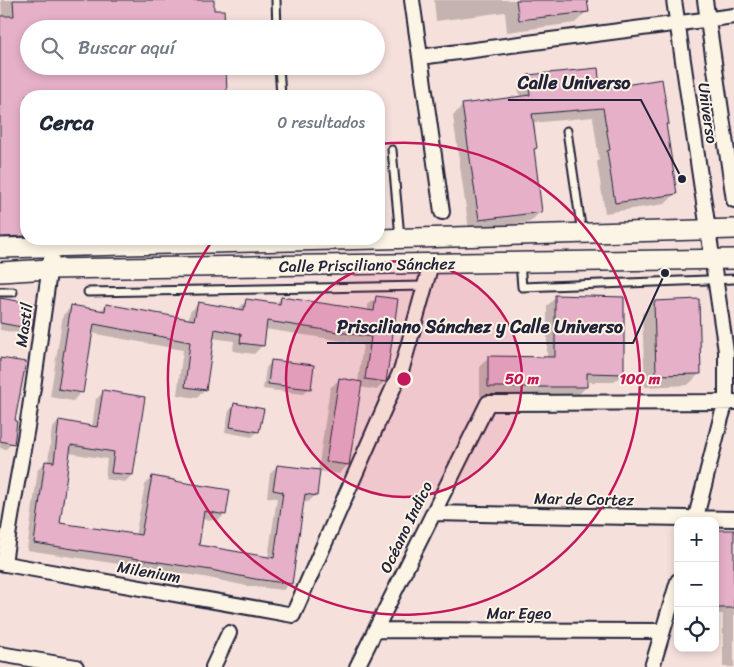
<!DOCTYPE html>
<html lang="es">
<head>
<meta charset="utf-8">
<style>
	body { margin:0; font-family:Sriracha,sans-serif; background:#f6f6f7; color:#1f2937 }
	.controls { position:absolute; right:15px; bottom:15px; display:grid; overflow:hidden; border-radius:10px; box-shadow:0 2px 8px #0003 }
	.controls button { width:45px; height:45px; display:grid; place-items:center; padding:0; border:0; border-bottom:1px solid #e0e1e3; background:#fff; color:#1f2937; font:25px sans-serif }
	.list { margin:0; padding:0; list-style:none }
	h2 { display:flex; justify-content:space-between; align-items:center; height:65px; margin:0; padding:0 20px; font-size:21px }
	h2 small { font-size:16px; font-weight:400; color:#747a83 }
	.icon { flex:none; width:28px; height:28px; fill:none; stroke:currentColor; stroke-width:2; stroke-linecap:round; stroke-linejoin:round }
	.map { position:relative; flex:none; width:734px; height:667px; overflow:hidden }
	.search { position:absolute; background:#fff; box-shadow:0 2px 8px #0003; left:20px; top:20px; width:365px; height:55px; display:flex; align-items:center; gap:12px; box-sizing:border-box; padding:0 18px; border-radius:28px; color:#747a83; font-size:19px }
	.panel { position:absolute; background:#fff; box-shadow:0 2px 8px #0003; left:20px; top:90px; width:365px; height:155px; border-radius:20px }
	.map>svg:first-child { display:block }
	.shadow { fill:#0003 }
	.building { fill:#e6b0c8; stroke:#22223b }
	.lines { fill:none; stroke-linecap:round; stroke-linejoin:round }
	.lane-casing { stroke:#22223b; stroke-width:11 }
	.street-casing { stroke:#22223b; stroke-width:18 }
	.secondary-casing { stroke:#22223b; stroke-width:22 }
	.lane { stroke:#fcf5e5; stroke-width:7 }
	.street { stroke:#fcf5e5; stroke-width:14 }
	.secondary { stroke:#fcf5e5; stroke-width:19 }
	.ring { fill:none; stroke:#c2185b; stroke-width:2.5 }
	.labels { text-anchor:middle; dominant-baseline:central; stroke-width:4; stroke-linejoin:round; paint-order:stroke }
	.street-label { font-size:16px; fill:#22223b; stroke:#fcf5e5 }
	.centre { fill:#c2185b; stroke:#fcf5e5; stroke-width:2.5 }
	.ring-label { font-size:15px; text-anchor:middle; font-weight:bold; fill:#c2185b; stroke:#fcf5e5; stroke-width:4; stroke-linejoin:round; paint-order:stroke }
	.leader { fill:none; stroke:#22223b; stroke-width:2 }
	.callout-dot { fill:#22223b; stroke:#fcf5e5; stroke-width:2 }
	.callout-label { font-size:18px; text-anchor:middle; font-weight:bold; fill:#22223b; stroke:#fcf5e5; stroke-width:4; stroke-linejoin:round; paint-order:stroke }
</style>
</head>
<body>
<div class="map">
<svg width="734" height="667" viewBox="0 0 734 667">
	<rect width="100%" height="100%" fill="#f5e0dc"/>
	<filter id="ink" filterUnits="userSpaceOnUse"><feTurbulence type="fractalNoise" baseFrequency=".02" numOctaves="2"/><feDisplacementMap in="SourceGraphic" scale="10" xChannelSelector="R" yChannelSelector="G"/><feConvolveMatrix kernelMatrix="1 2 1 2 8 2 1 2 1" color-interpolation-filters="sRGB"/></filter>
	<g filter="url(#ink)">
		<path class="shadow" d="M1 0H212L29 29V66H225L226 96H26V239L0 249V18H2Z
			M434 0H586L587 11 575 23 507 32 505 12 436 21Z
			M529 76 599 90 668 123 665 126 675 194 665 204 605 213 597 162 599 160 593 117 532 123 536 148 533 151 540 212 530 222 469 230 453 116 463 105 520 98 518 87Z
			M377 297 385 381 377 390 360 387 348 465 339 474 319 471 316 495 308 502H302L290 583 283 590 247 586 204 577 27 550 38 469 46 462H48L52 429 59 421 92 427 96 399 104 392 132 475 125 482 105 479 107 459 69 453 59 524 135 536 145 485 152 477 225 514 218 521 202 519 198 546 268 558 277 498 267 497 270 474 277 466 318 471 330 388 340 379 358 382 363 344 265 329 262 346 254 354 233 351 234 341 212 338 205 389 197 398 177 395 183 350 91 333 81 392 73 401 50 397 63 315 71 307 100 311 106 305 188 321 190 312 198 304 238 309 246 301 275 304 281 298 368 312V305Z
			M556 297 623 373 614 382H586V387L577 396H480V366L489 357 547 358V306Z
			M0 299 31 328 25 334 0 330Z
			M654 302 700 373 688 385 645 387 642 314Z
			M0 360 14 422 12 443 6 449 0 448Z
			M271 362 309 388 303 394 263 389 266 368Z
			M235 405 258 431 252 437 225 432 229 411Z
			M715 531H734V667H723V614H715Z"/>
		<path class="building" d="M13 0H214V10H224L225 29H29V66H226L227 96H26V236L0 237V16H14Z
			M516 0H587L589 12 519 20Z
			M598 68 600 89 662 79 669 124H666L677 194 615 203 607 151 610 150 603 108 532 114 537 148 534 149 542 212 479 220 462 104 530 95 528 75Z
			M555 295 624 297V374L587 373V387H488V356L555 357Z
			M376 296 398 299 386 382 365 379 371 337 267 321 264 346 240 343 241 334 215 329 206 390 185 387 190 342 94 324 83 393 58 389 71 305 105 311 106 304 194 320 198 302 244 310 246 299 280 304 281 297 374 311Z
			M0 298 36 304 32 329 0 323Z
			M699 299 701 374 656 375 654 301Z
			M0 358 26 362 15 420 17 421 14 444 0 441Z
			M271 360 314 365 311 389 268 384Z
			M339 378 362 382 349 465 326 462Z
			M103 390 145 397 133 475 111 473 114 452 71 445 60 523 141 535 152 476 174 480V481L230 490 226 515 204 511 199 545 274 558 283 492 273 490 277 465 320 470 317 496 305 494 292 584 255 579 211 570 34 543 45 461 54 462 59 420 97 427Z
			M234 403 264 409 259 432 230 427Z
			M715 530H734V608H715Z"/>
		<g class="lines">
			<g class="lane-casing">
				<path id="lane" d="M276 0 277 29
					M279 66 281 96
					M567 131 582 233
					M392 150 400 237
					M520 263 522 287 734 279
					M0 292H13
					M88 292 425 286"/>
			</g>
			<g class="street-casing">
				<path id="street" d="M412 0 442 212
					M674 0 726 351V402L721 418 695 521
					M705 0 734 200
					M420 57 734 16
					M433 513 734 519
					M0 563 293 615 402 368 431 264
					M4 564C10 516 20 469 28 421 37 363 44 304 53 246
					M375 630 663 631
					M0 654 76 667
					M213 667 229 633
					M357 667 488 403 734 402
					M652 667 678 581"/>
			</g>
			<g class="secondary-casing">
				<path id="secondary" d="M379 239 734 229
					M0 248 376 239
					M0 272 49 269 734 259"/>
			</g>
			<use href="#lane" class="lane"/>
			<use href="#street" class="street"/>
			<use href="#secondary" class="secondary"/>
		</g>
	</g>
	<circle cx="404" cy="379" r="118" fill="#c2185b" fill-opacity=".12"/>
	<g class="ring">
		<circle cx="404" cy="379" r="118"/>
		<path d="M379 144A236 236 0 1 1 213 240"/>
	</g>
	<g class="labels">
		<g class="street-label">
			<text transform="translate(708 113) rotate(82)">Universo</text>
			<text transform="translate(367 265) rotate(-1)">Calle Prisciliano Sánchez</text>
			<text transform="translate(24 325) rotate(-82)">Mastil</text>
			<text transform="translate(584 499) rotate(1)">Mar de Cortez</text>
			<text transform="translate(406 527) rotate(-64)">Océano Indico</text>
			<text transform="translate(149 572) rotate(10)">Milenium</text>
			<text x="519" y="613">Mar Egeo</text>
		</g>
	</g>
	<circle cx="404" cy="379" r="8" class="centre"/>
	<g class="ring-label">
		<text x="522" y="384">50 m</text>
		<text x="640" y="384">100 m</text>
	</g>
	<path class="leader" d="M682 179L641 100H508M665 273L633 343H327"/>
	<g class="callout-dot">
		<circle cx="682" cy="179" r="5"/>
		<circle cx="665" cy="273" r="5"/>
	</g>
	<g class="callout-label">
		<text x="574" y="89">Calle Universo</text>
		<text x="480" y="333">Prisciliano Sánchez y Calle Universo</text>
	</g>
</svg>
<div class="controls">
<button>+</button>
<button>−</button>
<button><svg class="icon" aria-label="locate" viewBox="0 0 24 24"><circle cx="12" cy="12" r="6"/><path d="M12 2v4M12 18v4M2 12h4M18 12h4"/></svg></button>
</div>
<div class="search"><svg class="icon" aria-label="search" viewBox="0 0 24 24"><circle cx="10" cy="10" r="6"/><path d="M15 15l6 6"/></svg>Buscar aquí</div>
<section class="panel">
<h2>Cerca<small>0 resultados</small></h2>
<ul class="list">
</ul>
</section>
</div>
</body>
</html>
